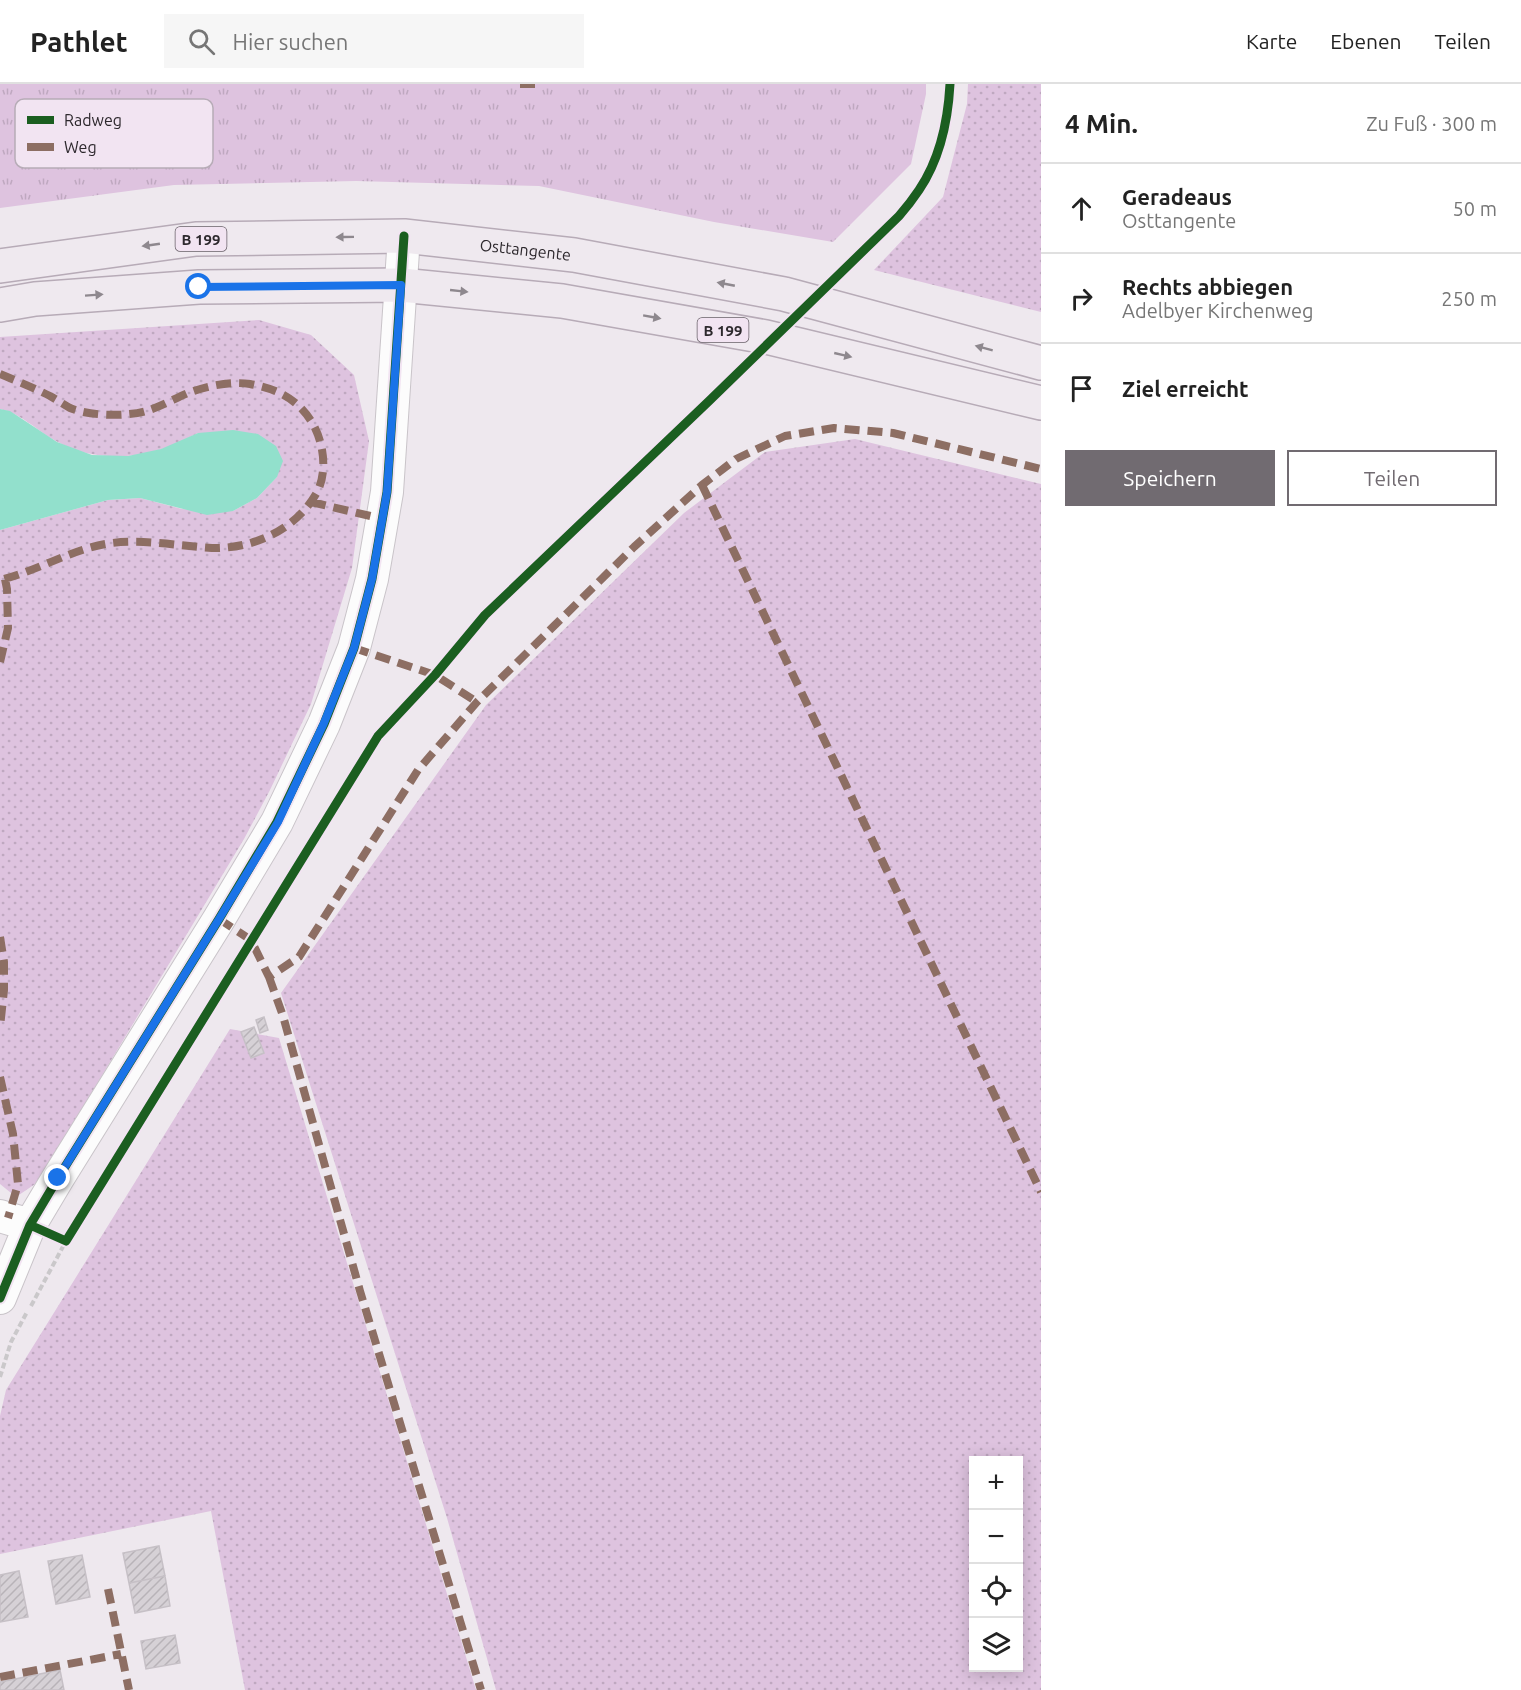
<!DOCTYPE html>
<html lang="de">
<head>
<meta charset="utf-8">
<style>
	body { margin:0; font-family:Ubuntu,sans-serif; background:#f6f6f6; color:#222 }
	.controls { position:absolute; right:18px; bottom:18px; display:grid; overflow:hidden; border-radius:0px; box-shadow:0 3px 15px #0003 }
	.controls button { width:54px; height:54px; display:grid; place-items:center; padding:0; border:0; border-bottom:2px solid #e0e0e0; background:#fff; color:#222; font:30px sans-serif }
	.stop { position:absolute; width:18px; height:18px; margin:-14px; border:4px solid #1a73e8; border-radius:50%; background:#fff }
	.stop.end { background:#1a73e8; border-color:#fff; box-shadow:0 2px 6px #0008 }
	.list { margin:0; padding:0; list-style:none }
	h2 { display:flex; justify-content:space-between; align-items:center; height:78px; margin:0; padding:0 24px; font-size:26px }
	h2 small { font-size:20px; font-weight:400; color:#767676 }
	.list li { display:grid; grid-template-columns:39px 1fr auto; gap:18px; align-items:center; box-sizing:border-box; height:90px; padding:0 24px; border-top:2px solid #e0e0e0 }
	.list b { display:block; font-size:22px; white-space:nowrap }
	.list p { margin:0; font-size:20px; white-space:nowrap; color:#767676 }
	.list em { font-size:20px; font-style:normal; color:#767676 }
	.actions { display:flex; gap:12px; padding:18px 24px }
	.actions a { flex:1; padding:14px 0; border:2px solid #716b71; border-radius:0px; text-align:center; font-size:21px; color:#716b71 }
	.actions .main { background:#716b71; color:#fff }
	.icon { flex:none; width:33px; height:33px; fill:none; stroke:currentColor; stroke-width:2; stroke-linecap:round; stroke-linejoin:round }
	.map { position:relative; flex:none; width:1041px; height:1606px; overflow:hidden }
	header { display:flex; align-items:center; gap:36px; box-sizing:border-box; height:84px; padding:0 30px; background:#fff; border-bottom:2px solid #e0e0e0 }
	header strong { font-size:28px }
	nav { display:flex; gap:33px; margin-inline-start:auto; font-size:21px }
	.search { width:420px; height:54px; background:#f6f6f6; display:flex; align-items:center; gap:15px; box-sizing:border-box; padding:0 21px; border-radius:0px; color:#767676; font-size:22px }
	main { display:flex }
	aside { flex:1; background:#fff }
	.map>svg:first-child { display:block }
	.grass { fill:url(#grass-dots); fill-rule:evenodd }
	.park { fill:url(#park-tufts) }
	.water { fill:#92e0cc }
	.building { fill:url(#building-hatch); stroke:#c6c0c6; stroke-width:1.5 }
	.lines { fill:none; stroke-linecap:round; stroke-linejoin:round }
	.minor-casing { stroke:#c9c4c9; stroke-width:34 }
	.major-casing { stroke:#b7abb7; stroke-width:36 }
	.path { stroke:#cac8ca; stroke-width:4; stroke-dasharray:6 3; stroke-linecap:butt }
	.minor { stroke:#fcfcfc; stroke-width:32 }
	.major { stroke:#efe9ef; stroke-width:33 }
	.quiet { stroke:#8d6e63; stroke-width:8; stroke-dasharray:15 8; stroke-linecap:butt }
	.cycleway-casing { stroke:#f2e4f2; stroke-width:13 }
	.cycleway { stroke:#1b5e20; stroke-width:9 }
	.oneway { fill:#8e888e }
	.route { stroke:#1a73e8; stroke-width:8 }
	.labels { text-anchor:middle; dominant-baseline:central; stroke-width:5; stroke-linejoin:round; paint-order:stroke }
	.shield { fill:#f2e4f2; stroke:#686068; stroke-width:1.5 }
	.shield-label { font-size:15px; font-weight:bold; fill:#2d282d }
	.street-label { font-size:16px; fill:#2d282d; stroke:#f2e4f2 }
	.key { fill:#f2e4f2; stroke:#b7acb7; stroke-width:1.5 }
	.key-label { font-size:16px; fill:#2d282d }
</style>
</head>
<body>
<header>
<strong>Pathlet</strong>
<div class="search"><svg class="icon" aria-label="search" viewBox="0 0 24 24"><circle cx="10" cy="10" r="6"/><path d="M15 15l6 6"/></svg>Hier suchen</div>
<nav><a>Karte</a><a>Ebenen</a><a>Teilen</a></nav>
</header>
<main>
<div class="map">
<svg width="1041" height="1606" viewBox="0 0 1041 1606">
	<defs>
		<pattern id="grass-dots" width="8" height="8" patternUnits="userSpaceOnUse" patternTransform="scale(1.5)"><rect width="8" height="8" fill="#dec3df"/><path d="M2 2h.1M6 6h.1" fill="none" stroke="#bfa8c0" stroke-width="1.8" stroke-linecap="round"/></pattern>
		<pattern id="park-tufts" width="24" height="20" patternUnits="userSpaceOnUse" patternTransform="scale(1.5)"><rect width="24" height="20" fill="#dec3df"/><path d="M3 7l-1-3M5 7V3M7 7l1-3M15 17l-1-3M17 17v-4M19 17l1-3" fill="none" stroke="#bfa8c0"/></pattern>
		<pattern id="building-hatch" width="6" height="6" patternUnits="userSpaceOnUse" patternTransform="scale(1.5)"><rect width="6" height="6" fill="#d6d1d6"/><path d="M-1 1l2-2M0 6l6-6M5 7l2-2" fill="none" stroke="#b8b3b8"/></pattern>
	</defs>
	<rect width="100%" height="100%" fill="#eee8ee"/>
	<path class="grass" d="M968 0H1041V228L874 186 943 113 967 20Z
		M259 236 311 251 354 291 369 357 352 484 311 620 270 706 244 755 38 1098 16 1113 0 1100V446L108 416 140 414 182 425 233 427 257 414 277 393 198 349C185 355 172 362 159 366 125 376 88 375 56 357 37 347 21 329 0 325V253Z
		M855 355 1041 400V1606H496L447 1434 281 909 486 621 684 429 765 368ZM974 1376H1018V1584H974Z
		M230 945 279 954 476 1606H245L211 1427 0 1470V1332L6 1306Z"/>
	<path class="park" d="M0 0H926V10L911 80 833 158 714 138 539 102 356 97 174 101 0 124Z"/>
	<path class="water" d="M0 325 10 327 57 358 92 371 128 372 161 365 198 349 233 346 258 350 276 362 283 377 277 393 257 414 233 427 207 431 140 414 108 416 0 446Z"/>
	<path class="building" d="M264 933 268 946 260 949 256 936Z
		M254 943 264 969 251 974 241 948Z
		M159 1462 165 1492 129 1499 123 1469Z
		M82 1471 90 1513 56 1520 48 1477Z
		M19 1487 28 1533 0 1538V1491Z
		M165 1492 170 1522 135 1529 129 1499Z
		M175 1551 180 1579 146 1585 141 1557Z
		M60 1586 64 1606H0V1598Z"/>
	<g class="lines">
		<g class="minor-casing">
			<path id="minor" d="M0 1132 30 1141
				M0 1214 30 1141 58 1094 219 835 277 738 324 640 354 564 372 495 387 408 404 152"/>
		</g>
		<g class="major-casing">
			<g id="major">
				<path id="s1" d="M0 182 196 155 404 152 574 171 784 210 1041 279"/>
				<path d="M0 221 35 215 199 203 401 201 562 217 766 253 1041 319"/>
			</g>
		</g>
		<path class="path" d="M31 1222 66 1157
			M0 1293 11 1258 27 1228"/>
		<use href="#minor" class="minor"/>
		<use href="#major" class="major"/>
		<path class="quiet" d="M520 0H543
			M0 290C17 297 34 304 50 312 57 316 63 320 70 324 89 332 126 333 146 327 160 323 174 315 188 309 207 302 230 297 250 300 278 305 298 315 313 340 324 360 328 389 316 410 295 446 253 465 212 464 179 462 145 455 112 459 73 464 38 487 0 496
			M702 401 1041 1108
			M311 418 383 435
			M354 564 435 591 477 618
			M0 578 8 544 7 505 5 495
			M219 835 251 856 269 893 299 873 418 686 477 618 634 463 702 401 736 375 785 352 834 344 893 349 1041 385
			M0 853 4 878V906L0 943
			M269 893 283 932 360 1207 481 1606
			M0 993 13 1050 18 1100 8 1134
			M108 1505 129 1606
			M0 1593 121 1570"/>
		<g class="cycleway-casing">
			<path id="cycleway" d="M30 1141 66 1157 378 652 435 591 485 531 709 317 899 132C906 124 913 115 919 106 940 75 948 37 950 0
				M0 1214 30 1141 58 1094 219 835 277 738 324 640 354 564 372 495 387 408 404 152"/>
		</g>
		<use href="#cycleway" class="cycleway"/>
	</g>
	<defs><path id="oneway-solid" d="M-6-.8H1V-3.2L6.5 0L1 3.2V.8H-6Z" transform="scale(1.5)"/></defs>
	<g class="oneway">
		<use href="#oneway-solid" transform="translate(345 153) rotate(179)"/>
		<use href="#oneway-solid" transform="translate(151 161) rotate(172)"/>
		<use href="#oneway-solid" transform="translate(726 200) rotate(-169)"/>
		<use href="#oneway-solid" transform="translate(459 207) rotate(6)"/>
		<use href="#oneway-solid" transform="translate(94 211) rotate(-4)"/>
		<use href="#oneway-solid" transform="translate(652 233) rotate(10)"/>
		<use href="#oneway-solid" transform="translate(984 264) rotate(-165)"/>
		<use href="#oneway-solid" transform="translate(843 271) rotate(13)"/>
	</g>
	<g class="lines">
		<path class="route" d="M58 1094 219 835 278 738 324 639 354 564 372 495 387 408 401 201 199 203"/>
	</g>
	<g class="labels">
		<g class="shield">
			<rect x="175.5" y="143" width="51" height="24" rx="4.5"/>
			<rect x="697.5" y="234" width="51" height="24" rx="4.5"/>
		</g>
		<g class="shield-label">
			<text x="201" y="155">B 199</text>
			<text x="723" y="246">B 199</text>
		</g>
		<g class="street-label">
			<text stroke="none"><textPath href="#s1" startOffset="528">Osttangente</textPath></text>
		</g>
	</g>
	<rect x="15" y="15" width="198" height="69" rx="9" class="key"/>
	<rect x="27" y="32" width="27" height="8" fill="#1b5e20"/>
	<rect x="27" y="59" width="27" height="8" fill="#8d6e63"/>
	<g class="key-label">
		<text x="64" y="42">Radweg</text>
		<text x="64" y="69">Weg</text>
	</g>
</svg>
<div class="controls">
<button>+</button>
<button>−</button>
<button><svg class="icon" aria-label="locate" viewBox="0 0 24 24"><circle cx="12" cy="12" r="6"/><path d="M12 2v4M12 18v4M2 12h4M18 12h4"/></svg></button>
<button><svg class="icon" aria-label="layers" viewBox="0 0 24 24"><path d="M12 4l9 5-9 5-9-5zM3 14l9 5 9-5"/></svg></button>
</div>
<div class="stop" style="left:199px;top:203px"></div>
<div class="stop end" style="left:58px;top:1094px"></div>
</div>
<aside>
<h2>4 Min.<small>Zu Fuß · 300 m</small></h2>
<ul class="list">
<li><svg class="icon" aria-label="ahead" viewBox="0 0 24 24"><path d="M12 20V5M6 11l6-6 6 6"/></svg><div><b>Geradeaus</b><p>Osttangente</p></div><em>50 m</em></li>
<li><svg class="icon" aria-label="right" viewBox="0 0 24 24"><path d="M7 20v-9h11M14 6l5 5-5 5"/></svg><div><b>Rechts abbiegen</b><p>Adelbyer Kirchenweg</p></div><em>250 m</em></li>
<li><svg class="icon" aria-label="arrive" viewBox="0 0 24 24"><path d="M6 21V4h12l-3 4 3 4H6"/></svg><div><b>Ziel erreicht</b></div></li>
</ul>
<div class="actions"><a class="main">Speichern</a><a>Teilen</a></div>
</aside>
</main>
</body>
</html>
